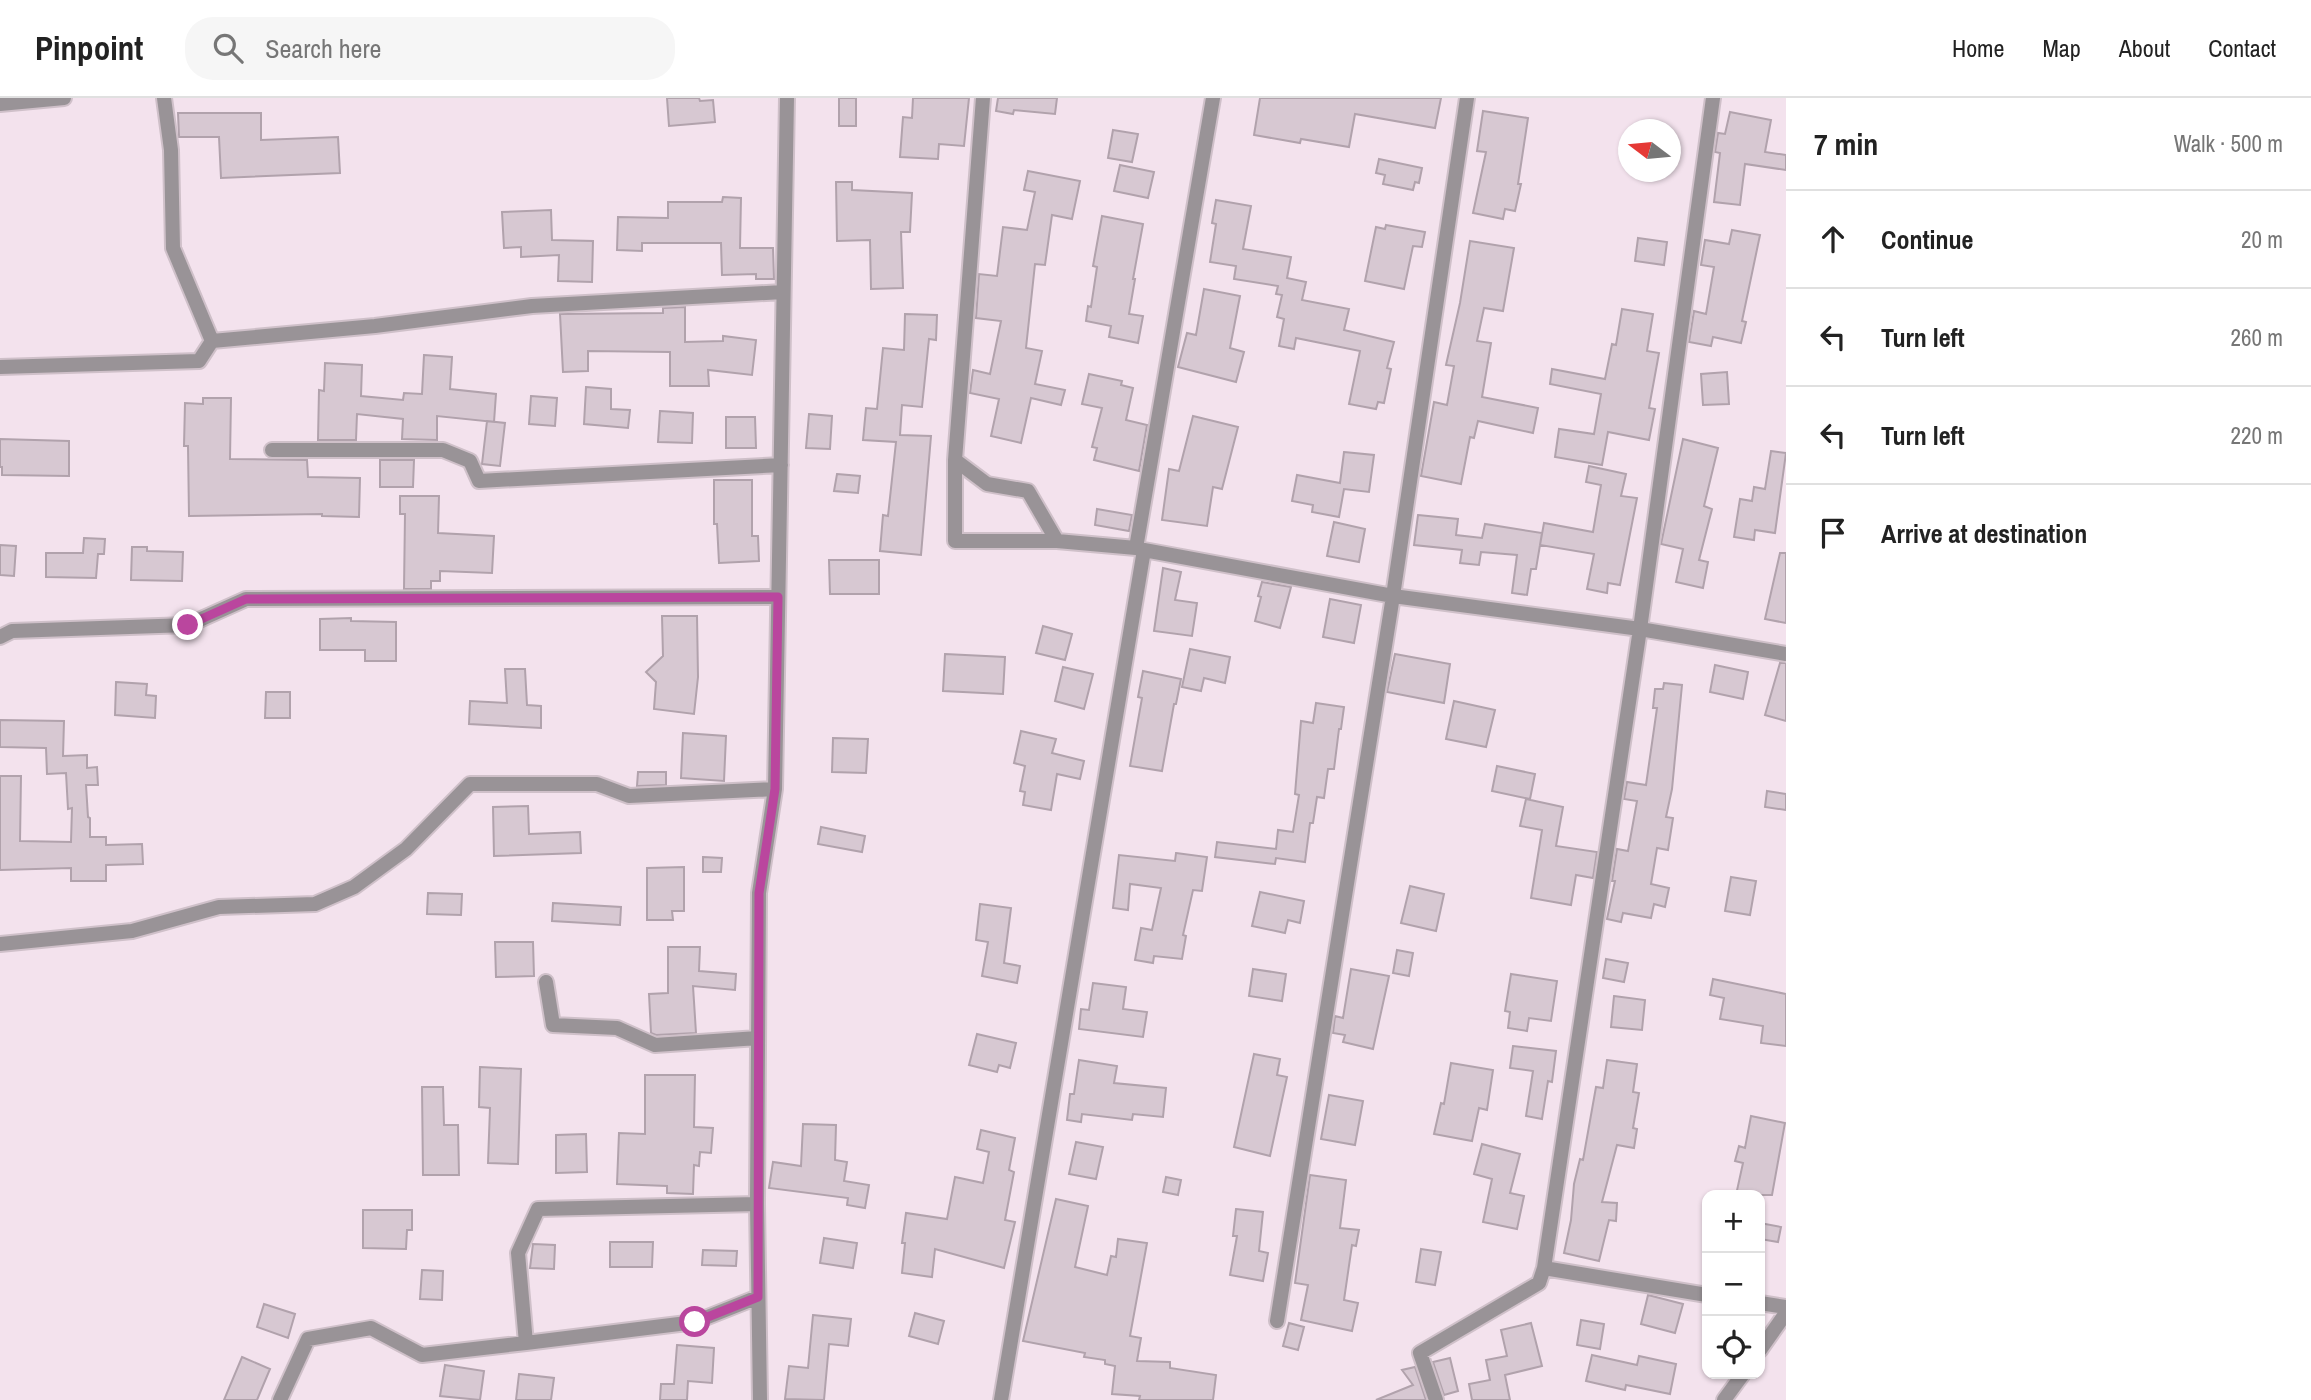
<!DOCTYPE html>
<html lang="en">
<head>
<meta charset="utf-8">
<style>
	body { margin:0; font-family:"Archivo Narrow",sans-serif; background:#f6f6f6; color:#222 }
	.controls { position:absolute; right:21px; bottom:21px; display:grid; overflow:hidden; border-radius:14px; box-shadow:0 2px 5px #0004 }
	.controls button { width:63px; height:63px; display:grid; place-items:center; padding:0; border:0; border-bottom:2px solid #e0e0e0; background:#fff; color:#222; font:35px sans-serif }
	.compass { position:absolute; left:1618px; top:21px; width:63px; height:63px; border-radius:50%; background:#fff; box-shadow:0 2px 5px #0004; rotate:286deg }
	.stop { position:absolute; width:21px; height:21px; margin:-16px; border:5px solid #ba469e; border-radius:50%; background:#fff }
	.stop.end { background:#ba469e; border-color:#fff; box-shadow:0 2px 7px #0008 }
	.list { margin:0; padding:0; list-style:none }
	h2 { display:flex; justify-content:space-between; align-items:center; height:91px; margin:0; padding:0 28px; font-size:30px }
	h2 small { font-size:23px; font-weight:400; color:#767676 }
	.list li { display:grid; grid-template-columns:46px 1fr auto; gap:21px; align-items:center; box-sizing:border-box; height:98px; padding:0 28px; border-top:2px solid #e0e0e0 }
	.list b { display:block; font-size:26px; white-space:nowrap }
	.list em { font-size:23px; font-style:normal; color:#767676 }
	.icon { flex:none; width:38px; height:38px; fill:none; stroke:currentColor; stroke-width:2; stroke-linecap:round; stroke-linejoin:round }
	.map { position:relative; flex:none; width:1786px; height:1302px; overflow:hidden }
	header { display:flex; align-items:center; gap:42px; box-sizing:border-box; height:98px; padding:0 35px; background:#fff; border-bottom:2px solid #e0e0e0 }
	header strong { font-size:33px }
	nav { display:flex; gap:38px; margin-inline-start:auto; font-size:24px }
	.search { width:490px; height:63px; background:#f6f6f6; display:flex; align-items:center; gap:18px; box-sizing:border-box; padding:0 24px; border-radius:28px; color:#767676; font-size:26px }
	main { display:flex }
	aside { flex:1; background:#fff }
	.map>svg:first-child { display:block }
	.building { fill:#d7c8d2; stroke:#b1a2ac; stroke-width:2 }
	.lines { fill:none; stroke-linecap:round; stroke-linejoin:round }
	.street-casing { stroke:#cfc0c9; stroke-width:18 }
	.street { stroke:#999397; stroke-width:14 }
	.route { stroke:#ba469e; stroke-width:9 }
</style>
</head>
<body>
<header>
<strong>Pinpoint</strong>
<div class="search"><svg class="icon" aria-label="search" viewBox="0 0 24 24"><circle cx="10" cy="10" r="6"/><path d="M15 15l6 6"/></svg>Search here</div>
<nav><a>Home</a><a>Map</a><a>About</a><a>Contact</a></nav>
</header>
<main>
<div class="map">
<svg width="1786" height="1302" viewBox="0 0 1786 1302">
	<rect width="100%" height="100%" fill="#f3e2ed"/>
	<path class="building" d="M667 0H699L700 3 713 2 715 24 669 28Z
		M839 0H856V28H839Z
		M913 0H969L964 48 939 46 938 61 900 59 903 19 912 20Z
		M998 0H1057L1055 16 1014 12 1013 16 996 13Z
		M1260 0H1441L1435 30 1355 16 1349 49 1301 41 1300 45 1254 37Z
		M1483 13 1528 20 1518 86H1521L1515 113 1505 111 1503 121 1473 115 1486 54 1477 53Z
		M1730 14 1771 22 1765 54 1786 57V72L1745 66 1740 107 1714 104 1720 55 1715 54 1718 35 1725 36Z
		M178 15H261V42L338 39 340 75 221 80 219 39H179Z
		M1113 32 1138 36 1132 64 1108 60Z
		M1379 61 1422 70 1419 85 1415 84 1413 92 1383 86 1385 77 1376 75Z
		M1120 67 1154 74 1148 100 1114 93Z
		M1028 73 1080 83 1072 121 1052 117 1045 167 1035 166 1026 250 1042 253 1035 286 1065 292 1061 307 1031 300 1021 345 991 338 999 301 970 295 973 272 990 276 1001 223 976 220 979 176 997 178 1003 129 1027 132 1035 94 1024 92Z
		M836 84H852V92L912 95 910 134H901L903 190 871 191 870 142 837 143Z
		M723 99 741 100 740 150H773L774 181H756V176L722 177 721 145H642V153L617 152 618 119 668 120V104H722Z
		M1216 102 1251 108 1243 151 1291 159 1287 180 1306 184 1302 202 1349 211 1344 232 1394 244 1387 270 1391 271 1384 305 1378 304 1376 311 1349 306 1360 253 1296 240 1294 251 1279 248 1284 221 1277 219 1282 197 1276 196 1278 188 1234 181 1236 168 1210 164 1216 126 1212 125Z
		M551 112 552 142 593 143 592 184 558 183 559 157 521 159V149L504 150 502 114Z
		M1102 118 1143 126 1133 181H1135L1129 216 1143 218 1138 245 1109 239 1111 228 1086 223 1088 208 1091 209 1097 169 1093 168Z
		M1386 127 1425 134 1422 149 1413 148 1404 191 1365 183 1376 129 1385 131Z
		M1732 132 1760 137 1742 223 1746 224 1741 245 1713 239 1711 248 1689 244 1694 213 1706 216 1714 169 1701 167 1705 142 1729 146Z
		M1638 140 1667 144 1664 167 1635 163Z
		M1470 143 1514 150 1503 213 1484 210 1477 243 1491 245 1482 299 1538 310 1533 335 1478 323 1474 340 1470 339 1461 386 1421 378 1434 304 1447 307 1454 268 1446 267 1460 205Z
		M1204 191 1240 198 1230 250 1244 254 1236 284 1178 269 1187 235 1196 237Z
		M685 209V244L723 243V238L756 242 752 277 708 272 709 288H670V254L588 253V273L563 274 560 216 663 215V210Z
		M1622 211 1653 216 1647 253 1659 255 1649 310 1655 311 1649 342 1608 334 1602 367 1555 359 1559 331 1594 336 1601 296 1550 286 1552 271 1605 281 1612 246 1616 247Z
		M905 216 937 217 936 242 929 241 922 309 902 307 900 337 931 338 921 457 880 453 883 417 888 418 896 344 863 342 866 310 877 311 883 250 904 252Z
		M424 257 452 259 450 291 496 296 494 324 437 318V342L402 341 403 321 357 316 356 342H318L319 292 324 293 325 265 362 267 361 298 403 302 404 295 422 296Z
		M1727 274 1729 306 1703 307 1701 276Z
		M1089 276 1122 283 1121 287 1133 290 1126 322 1147 327 1139 373 1094 362 1097 350 1092 349 1102 310 1082 306Z
		M586 289 611 291V311L630 312 628 330 584 326Z
		M531 298 557 300 555 328 529 326Z
		M203 300H231L230 361 307 362 308 379 360 380 359 419 322 418V416L189 418 188 348H184L185 305 203 306Z
		M660 313 693 315 692 345 658 344Z
		M809 316 832 318 830 351 806 350Z
		M1193 318 1238 329 1222 391 1213 389 1207 428 1162 422 1169 371 1179 373Z
		M726 319H755L756 350H726Z
		M487 323 505 325 500 368 482 366Z
		M0 341 69 343V378L2 377V369H0Z
		M1683 341 1718 350 1704 408 1712 411 1699 462 1708 464 1703 490 1676 484 1683 451 1661 446Z
		M1771 353 1786 355 1775 435 1755 432 1754 442 1734 439 1740 401 1752 403 1754 389 1765 391Z
		M1344 354 1374 357 1369 394 1344 391 1339 419 1312 414 1313 407 1292 403 1297 377 1340 385Z
		M380 362H414L413 389H380Z
		M1589 368 1626 376 1621 398 1637 400 1620 487 1608 485 1607 495 1587 491 1594 456 1540 447 1544 425 1593 434 1601 387 1586 384Z
		M837 376 860 378 858 395 834 393Z
		M714 382H752V438H758L759 463 719 465 717 426H714Z
		M400 398H439L438 435 494 438 492 475 440 473V483H431V491H404L405 416H400Z
		M1097 411 1132 417 1129 433 1095 427Z
		M1418 417 1458 421 1456 437 1482 440 1485 426 1542 435 1536 471H1531L1527 497 1512 495 1517 457 1481 454 1479 467 1460 465 1462 452 1414 447Z
		M1334 424 1365 431 1359 464 1327 458Z
		M84 440 105 441 104 456H98L96 480 46 479V455H83Z
		M0 447 16 448 14 478 0 477Z
		M132 449H147V453L183 454 182 483 131 482Z
		M1780 455H1786V525L1765 521Z
		M829 462H879V496H830Z
		M1163 470 1181 474 1175 502 1197 505 1192 538 1154 533Z
		M1262 484 1291 489 1280 530 1255 523 1261 499 1258 498Z
		M1330 501 1361 507 1354 545 1323 539Z
		M662 518H697L698 579 694 616 654 611 656 584 646 574 663 558Z
		M351 520V523L396 524V563H365V552H320V521Z
		M1043 528 1072 536 1065 562 1036 555Z
		M1190 551 1230 559 1225 585 1204 580 1201 593 1182 589Z
		M945 556 1005 559 1003 596 943 593Z
		M1395 556 1450 566 1444 605 1387 594Z
		M1780 565H1786V623L1765 617Z
		M1715 567 1748 574 1743 601 1710 594Z
		M1063 569 1093 576 1084 611 1055 603Z
		M505 571H525L527 607 541 608V630L469 626 470 603 507 605Z
		M1143 573 1181 581 1176 606H1174L1162 673 1130 668 1142 600 1138 599Z
		M116 584 147 586 146 597 156 598 155 620 115 617Z
		M1664 585 1682 587 1672 691 1666 719 1673 720 1668 752 1657 750 1651 786 1669 790 1665 809 1654 806 1651 820 1623 815 1621 824 1607 821 1615 783H1612L1617 751 1628 753 1637 703 1624 701 1627 684 1646 687 1657 610H1653L1655 591H1663Z
		M266 594H290V620H265Z
		M1454 603 1495 612 1486 649 1446 641Z
		M1316 605 1344 609 1341 631H1339L1334 671H1328L1324 700 1317 699 1313 725H1310L1305 764 1276 760 1275 766 1215 759 1217 744 1276 751 1278 732 1293 734 1299 697 1295 696 1301 623 1313 625Z
		M0 622 64 623 63 658 87 657V670L97 669 98 687H86L88 719 90 720V739H106V747L142 746 143 766 106 767V783H71V770L0 772V678H21L20 743 71 744 72 710 68 711 66 675 47 676 46 650 0 649Z
		M1021 633 1056 641 1052 655 1084 663 1080 681 1057 676 1051 712 1023 707 1025 694 1020 693 1025 668 1014 665Z
		M683 635 726 638 724 683 681 680Z
		M833 640 868 641 866 675 832 674Z
		M1497 668 1535 676 1530 701 1492 693Z
		M638 674H666V687L637 688Z
		M1767 693 1786 696V712L1765 709Z
		M1526 701 1563 709 1556 748 1597 754 1593 780 1576 777 1571 807 1531 800 1542 732 1520 728Z
		M528 708 529 736 580 734 581 755 494 758 493 709Z
		M821 729 865 738 862 754 818 746Z
		M1176 755 1207 759 1202 793 1193 792 1183 837 1186 838 1182 861 1154 858 1153 865 1135 862 1141 830 1152 832 1161 790 1130 786 1128 812 1113 810 1119 757 1175 763Z
		M703 759 722 760 721 774H703Z
		M684 769V813H672L673 822H647V770Z
		M1731 779 1756 783 1750 817 1725 813Z
		M1410 788 1444 796 1436 833 1401 825Z
		M1260 794 1304 803 1300 825 1288 822 1285 835 1252 828Z
		M428 795 462 796 461 817 427 816Z
		M553 805 621 809 620 827 552 823Z
		M980 806 1011 810 1004 865 1020 868 1017 885 982 878 988 844 976 842Z
		M495 844H533L534 878 496 879Z
		M668 849H700L699 873 736 876 735 892 693 888 696 935 656 937 651 935 649 896 668 895Z
		M1397 852 1413 855 1409 878 1393 875Z
		M1606 861 1628 865 1624 884 1603 880Z
		M1253 871 1286 876 1282 903 1249 898Z
		M1351 871 1389 878 1373 951 1343 944 1345 937 1333 935 1335 918 1343 920Z
		M1511 876 1557 883 1551 923 1529 920 1527 933 1508 930 1510 914 1505 913Z
		M1713 881 1786 896V948L1761 945 1763 928 1720 921 1724 900 1710 897Z
		M1093 885 1126 889 1123 911 1147 914 1143 939 1079 931 1081 911 1089 912Z
		M1614 898 1645 902 1642 932 1611 929Z
		M977 936 1016 945 1010 970 999 967 997 974 969 967Z
		M1513 948 1556 953 1552 984 1548 983 1542 1021 1526 1018 1533 973 1510 970Z
		M1254 956 1280 961 1277 977 1287 979 1270 1058 1234 1049Z
		M1079 962 1117 968 1114 985 1166 990 1163 1019 1133 1016 1132 1022 1082 1016 1081 1024 1067 1022 1070 996H1074Z
		M1607 962 1637 966 1633 994 1639 995 1633 1030 1637 1031 1634 1050 1617 1047 1602 1104 1617 1105 1616 1123 1609 1122 1599 1163 1564 1155 1571 1122 1574 1086 1580 1061 1583 1062 1596 989 1603 990Z
		M1451 965 1493 972 1487 1012 1479 1010 1472 1043 1434 1036 1441 1005 1444 1006Z
		M480 969 521 971 518 1066 488 1065 490 1010 479 1009Z
		M645 977H695L694 1029 713 1030 711 1055 700 1054 699 1068 694 1067 693 1096 667 1095V1088L617 1086 619 1035 645 1036Z
		M422 989H443L444 1027H458L459 1077H423Z
		M1329 997 1363 1003 1355 1047 1321 1041Z
		M1751 1018 1785 1025 1772 1097H1736L1743 1065 1735 1063 1739 1048 1745 1050Z
		M803 1026 836 1027 835 1062 847 1064 844 1083 869 1087 865 1110 847 1107 848 1100 769 1090 773 1064 801 1068Z
		M981 1032 1015 1040 1009 1072 1014 1074 1005 1122 1015 1124 1004 1170 935 1151 932 1179 902 1175 905 1145H902L906 1115 947 1121 955 1079 983 1085 989 1054 977 1051Z
		M586 1036 587 1074 556 1075V1037Z
		M1076 1044 1103 1049 1096 1081 1069 1076Z
		M1482 1046 1520 1056 1510 1095 1524 1098 1517 1131 1483 1124 1492 1081 1474 1076Z
		M1310 1077 1346 1082 1340 1130 1359 1132 1356 1148 1352 1147 1344 1202 1358 1205 1352 1233 1301 1222 1308 1187 1295 1185Z
		M1166 1079 1181 1082 1178 1097 1163 1094Z
		M1056 1101 1088 1108 1075 1169 1107 1177 1111 1158 1116 1159 1118 1141 1147 1145 1130 1238 1141 1240 1137 1263 1170 1264V1270L1216 1277 1213 1302H1139L1140 1298 1112 1296 1115 1268 1105 1266V1262L1084 1259 1085 1255 1023 1243Z
		M1236 1111 1263 1114 1259 1153 1268 1155 1263 1183 1230 1177 1237 1138H1233Z
		M363 1112H412V1132H407L406 1151 363 1150Z
		M1760 1125 1781 1129 1778 1144 1760 1141Z
		M824 1140 857 1145 853 1170 820 1165Z
		M610 1144H653L652 1169H610Z
		M533 1146 555 1147 554 1171 530 1170Z
		M1421 1151 1441 1154 1435 1187 1416 1184Z
		M703 1152 737 1153 736 1168 702 1167Z
		M422 1172 443 1173 442 1202 420 1201Z
		M1648 1197 1683 1206 1675 1235 1641 1226Z
		M264 1206 295 1216 288 1240 257 1229Z
		M915 1215 944 1223 938 1246 909 1238Z
		M813 1217 851 1221 848 1248 829 1246 824 1302 785 1301 789 1268 808 1270Z
		M1581 1222 1604 1226 1600 1251 1577 1247Z
		M1289 1225 1304 1229 1298 1252 1283 1248Z
		M1531 1225 1542 1268 1505 1277 1510 1302H1472L1469 1286 1490 1282 1486 1262 1507 1258 1501 1232Z
		M677 1247 714 1250 712 1285 688 1283 687 1302H660L661 1286H674Z
		M1592 1257 1637 1267 1639 1258 1676 1266 1670 1296 1626 1287 1625 1292 1586 1283Z
		M242 1259 270 1271 257 1302H224Z
		M1450 1260 1458 1293 1444 1297 1433 1264Z
		M445 1267 484 1273 480 1302 440 1298Z
		M1415 1269 1426 1302H1376L1413 1287 1402 1272Z
		M519 1276 554 1280 551 1302H516Z"/>
	<g class="lines">
		<g class="street-casing">
			<path id="street" d="M983 0 955 362 987 386 1028 393 1057 443 1136 450
				M0 6 64 0
				M212 243 375 228 532 208 783 194
				M0 269 199 263 212 243 173 150 171 52 164 0
				M272 352H443L470 363 479 383 781 367
				M955 362V443H1057
				M1144 452 1393 498 1640 531 1786 556
				M0 539 12 533 188 527 246 501 778 499
				M0 846 132 833 219 809 315 806 354 789 406 751 470 686H597L629 698 775 691
				M546 884 553 927 617 930 655 947 758 940
				M757 1106 538 1111 518 1155 526 1245 695 1224 758 1199
				M1544 1170 1707 1197
				M1760 1205 1786 1209
				M1277 1223 1393 498 1467 0
				M1760 1252 1786 1215
				M280 1302 308 1241 371 1230 422 1257 526 1245
				M760 1302 757 1106 759 795 775 691 787 0
				M1001 1302 1144 452 1136 450 1213 0
				M1436 1302 1420 1255 1539 1185 1544 1170 1640 531 1713 0
				M1724 1302 1743 1276"/>
		</g>
		<use href="#street" class="street"/>
	</g>
	<g class="lines">
		<path class="route" d="M188 527 246 501 778 499 775 691 759 795 758 1199 695 1224"/>
	</g>
</svg>
<div class="controls">
<button>+</button>
<button>−</button>
<button><svg class="icon" aria-label="locate" viewBox="0 0 24 24"><circle cx="12" cy="12" r="6"/><path d="M12 2v4M12 18v4M2 12h4M18 12h4"/></svg></button>
</div>
<svg class="compass" viewBox="-18 -18 36 36"><path d="M0-13l5 13h-10z" fill="#e53935"/><path d="M0 13l5-13h-10z" fill="#767676"/></svg>
<div class="stop" style="left:695px;top:1224px"></div>
<div class="stop end" style="left:188px;top:527px"></div>
</div>
<aside>
<h2>7 min<small>Walk · 500 m</small></h2>
<ul class="list">
<li><svg class="icon" aria-label="ahead" viewBox="0 0 24 24"><path d="M12 20V5M6 11l6-6 6 6"/></svg><div><b>Continue</b></div><em>20 m</em></li>
<li><svg class="icon" aria-label="left" viewBox="0 0 24 24"><path d="M17 20v-9H6M10 6l-5 5 5 5"/></svg><div><b>Turn left</b></div><em>260 m</em></li>
<li><svg class="icon" aria-label="left" viewBox="0 0 24 24"><path d="M17 20v-9H6M10 6l-5 5 5 5"/></svg><div><b>Turn left</b></div><em>220 m</em></li>
<li><svg class="icon" aria-label="arrive" viewBox="0 0 24 24"><path d="M6 21V4h12l-3 4 3 4H6"/></svg><div><b>Arrive at destination</b></div></li>
</ul>
</aside>
</main>
</body>
</html>
